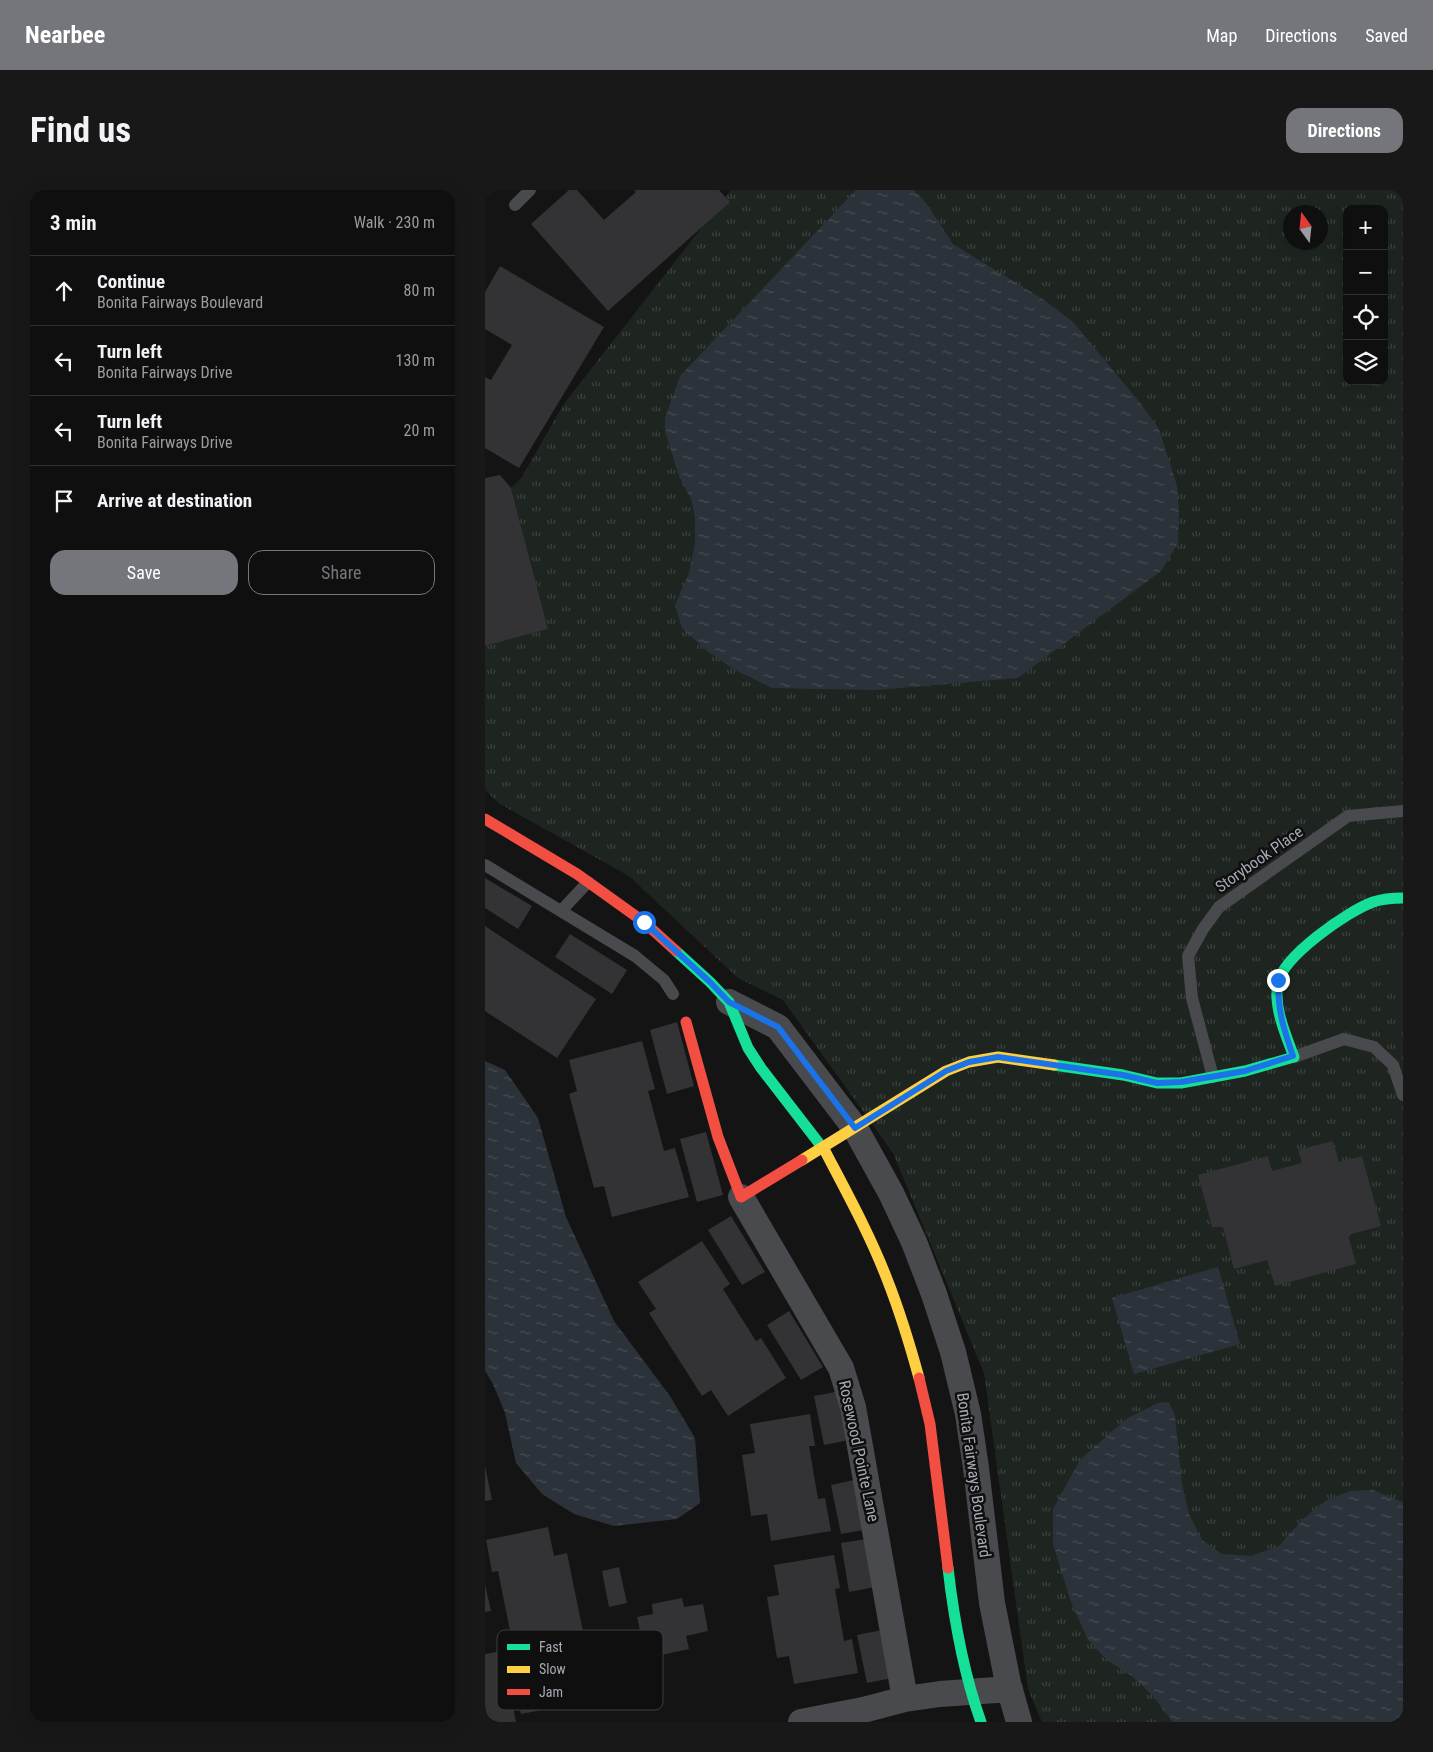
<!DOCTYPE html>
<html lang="en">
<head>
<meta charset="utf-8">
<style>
	body { margin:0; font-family:"Roboto Condensed",sans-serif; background:#181819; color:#f1f3f6 }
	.controls { position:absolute; right:15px; top:15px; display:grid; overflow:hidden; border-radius:10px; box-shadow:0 5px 20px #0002 }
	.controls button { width:45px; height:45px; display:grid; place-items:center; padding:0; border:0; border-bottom:1px solid #2f2f30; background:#0f0f10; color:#f1f3f6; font:25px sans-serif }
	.compass { position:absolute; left:798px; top:15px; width:45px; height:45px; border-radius:50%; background:#0f0f10; box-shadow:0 5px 20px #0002; rotate:345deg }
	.stop { position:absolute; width:15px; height:15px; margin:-11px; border:4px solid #1a73e8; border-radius:50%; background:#fff }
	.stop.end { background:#1a73e8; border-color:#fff; box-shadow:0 1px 5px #0008 }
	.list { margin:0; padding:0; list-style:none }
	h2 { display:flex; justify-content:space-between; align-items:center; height:65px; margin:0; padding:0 20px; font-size:21px }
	h2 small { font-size:16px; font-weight:400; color:#9b9c9f }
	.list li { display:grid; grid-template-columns:32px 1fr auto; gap:15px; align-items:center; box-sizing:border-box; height:70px; padding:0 20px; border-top:1px solid #2f2f30 }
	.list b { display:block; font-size:19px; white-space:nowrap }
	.list p { margin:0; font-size:16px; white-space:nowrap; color:#9b9c9f }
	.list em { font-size:16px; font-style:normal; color:#9b9c9f }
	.actions { display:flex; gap:10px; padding:15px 20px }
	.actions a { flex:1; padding:11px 0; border:1px solid #74767c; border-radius:15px; text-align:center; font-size:18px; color:#74767c }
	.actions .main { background:#74767c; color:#fff }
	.icon { flex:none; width:28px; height:28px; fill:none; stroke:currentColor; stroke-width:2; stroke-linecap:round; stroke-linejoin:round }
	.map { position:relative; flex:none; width:918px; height:1532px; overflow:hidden; border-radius:15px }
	header { display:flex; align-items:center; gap:30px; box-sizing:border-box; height:70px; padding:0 25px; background:#74767c; color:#fff }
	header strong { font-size:24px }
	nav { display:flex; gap:28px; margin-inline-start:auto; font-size:18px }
	.intro { display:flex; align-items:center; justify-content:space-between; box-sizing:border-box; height:120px; padding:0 30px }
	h1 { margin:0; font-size:35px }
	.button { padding:12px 22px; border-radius:15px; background:#74767c; color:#fff; font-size:18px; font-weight:700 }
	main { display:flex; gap:30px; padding:0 30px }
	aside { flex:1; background:#0f0f10; border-radius:15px; box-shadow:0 5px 20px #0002 }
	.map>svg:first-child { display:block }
	.grass { fill:url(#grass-tufts); fill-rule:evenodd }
	.pitch { fill:#1e2520 }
	.water { fill:url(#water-ripples) }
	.building { fill:#333336 }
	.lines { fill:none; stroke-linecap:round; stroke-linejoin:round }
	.lane { stroke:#494a4d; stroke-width:12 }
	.street { stroke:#494a4d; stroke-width:26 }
	.fast { stroke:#16e098; stroke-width:11 }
	.slow { stroke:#ffcf43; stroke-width:11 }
	.jam { stroke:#f24e42; stroke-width:11 }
	.route { stroke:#1a73e8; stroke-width:6 }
	.labels { text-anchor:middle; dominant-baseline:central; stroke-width:5; stroke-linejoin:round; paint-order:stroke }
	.street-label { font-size:16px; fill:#a7aab4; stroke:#0f0f10 }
	.key { fill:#0f0f10; stroke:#3d3e41; stroke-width:1 }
	.key-label { font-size:14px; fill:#a7aab4 }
</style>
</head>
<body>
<header>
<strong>Nearbee</strong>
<nav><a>Map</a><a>Directions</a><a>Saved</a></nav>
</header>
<div class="intro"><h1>Find us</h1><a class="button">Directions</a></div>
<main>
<aside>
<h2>3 min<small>Walk · 230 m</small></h2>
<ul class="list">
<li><svg class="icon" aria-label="ahead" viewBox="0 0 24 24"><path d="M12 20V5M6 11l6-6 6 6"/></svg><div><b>Continue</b><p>Bonita Fairways Boulevard</p></div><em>80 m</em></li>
<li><svg class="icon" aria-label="left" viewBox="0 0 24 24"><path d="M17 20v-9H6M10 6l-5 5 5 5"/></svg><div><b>Turn left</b><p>Bonita Fairways Drive</p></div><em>130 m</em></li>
<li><svg class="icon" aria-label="left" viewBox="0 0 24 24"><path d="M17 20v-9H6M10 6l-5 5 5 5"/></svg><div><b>Turn left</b><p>Bonita Fairways Drive</p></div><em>20 m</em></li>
<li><svg class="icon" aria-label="arrive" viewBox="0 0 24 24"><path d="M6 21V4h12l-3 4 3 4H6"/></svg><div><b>Arrive at destination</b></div></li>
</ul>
<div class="actions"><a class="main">Save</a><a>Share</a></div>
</aside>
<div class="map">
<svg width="918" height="1532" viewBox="0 0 918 1532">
	<defs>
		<pattern id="grass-tufts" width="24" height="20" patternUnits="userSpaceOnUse" patternTransform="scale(1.25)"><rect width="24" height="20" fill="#1e2520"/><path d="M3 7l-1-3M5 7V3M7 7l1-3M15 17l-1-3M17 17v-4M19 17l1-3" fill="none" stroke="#3c423e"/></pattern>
		<pattern id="water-ripples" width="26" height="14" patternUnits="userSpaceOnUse" patternTransform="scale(1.25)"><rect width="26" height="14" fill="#2c3239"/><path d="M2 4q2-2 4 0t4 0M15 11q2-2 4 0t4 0" fill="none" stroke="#484d53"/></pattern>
	</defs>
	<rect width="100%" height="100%" fill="#141415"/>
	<path class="grass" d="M246 0H918V1532H557L543 1499 499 1183 408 963 298 810 253 788 144 686 15 614 0 600V456L63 439 26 298 37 287 78 215ZM862 19H899V191H862ZM806 22H836V52H806Z"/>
	<path class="pitch" d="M918 764V833L900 769Z"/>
	<path class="water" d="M371 0H429L441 13 468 54 559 110 588 132 656 214 674 239 692 296 694 322 693 353 676 381 533 488 390 500 287 498 250 480 222 461 197 438 190 415 204 383 210 353V326L206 309 194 286 180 241V228L195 186Z
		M0 871 20 880 53 928 81 1027 129 1131 185 1206 210 1248 215 1313 192 1329 129 1336 89 1324 57 1304 31 1273 20 1223 8 1194 0 1181Z
		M733 1077 755 1154 649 1184 627 1108Z
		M684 1212 690 1226 697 1294 704 1324 717 1350 737 1364 766 1366 794 1356 817 1330 840 1311 865 1301 888 1300 914 1311H918V1532H688L669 1507 648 1487 622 1470 603 1450 586 1412 568 1354V1319L595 1270 641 1229 673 1213Z"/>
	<path class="building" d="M84 0H92L119 30 151 2 149 0H234L245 12 123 121 46 34Z
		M15 76 119 137 34 278 0 258V187L6 190 27 155 0 139V102Z
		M15 285 26 298 63 439 0 456V288Z
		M0 688 47 716 33 739 0 718Z
		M0 736 111 809 72 868 0 821Z
		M85 744 142 780 127 804 70 767Z
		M192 832 209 896 182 904 165 840Z
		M157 851 170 899 163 901 179 961 190 958 204 1007 127 1027 119 996 109 998 84 904 92 901 84 870Z
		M221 942 238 1005 212 1012 195 949Z
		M848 951 854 972 877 966 896 1036 863 1045 871 1074 790 1096 782 1070 749 1079 738 1037H727L713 985 783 966 787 981 817 973 813 960Z
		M246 1026 280 1082 257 1095 223 1040Z
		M217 1051 245 1094 238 1099 271 1151 276 1148 301 1188 243 1226 226 1200 217 1206 164 1123 171 1119 153 1092Z
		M304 1121 338 1177 316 1190 282 1135Z
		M355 1201 364 1250 339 1255 329 1206Z
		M325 1224 330 1256H324L333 1309 340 1308 346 1341 286 1351 282 1324 266 1326 257 1265 270 1263 265 1234Z
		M0 1276 7 1310 0 1311Z
		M369 1290 379 1340 356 1344 346 1295Z
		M63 1337 69 1366 82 1363 106 1481 92 1484 98 1512 36 1524 29 1491 35 1490 13 1381 7 1382 1 1350Z
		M381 1349 390 1397 364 1402 356 1353Z
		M349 1365 355 1398 350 1399 359 1451 367 1449 373 1483 309 1494 304 1466 292 1468 282 1407 294 1405 289 1375Z
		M134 1377 142 1413 124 1417 117 1381Z
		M0 1394 6 1421 0 1422Z
		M197 1408 199 1417 218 1414 223 1441 201 1446 204 1459 176 1465 173 1451 158 1454 152 1427 168 1424 167 1414Z
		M397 1440 407 1488 382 1493 372 1445Z
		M17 1461 31 1532H3L0 1515V1464Z"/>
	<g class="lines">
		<path class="lane" d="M30 15 45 0
			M0 675 150 766 179 790 188 804
			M76 721 103 692
			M809 867 859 849 889 857 908 875 918 905
			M728 887 707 808 703 766 718 739 734 717 863 626 918 621"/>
		<path class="street" d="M244 812 293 837 370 938 406 1003 429 1052 449 1104 468 1162 483 1224 491 1278 507 1413 523 1493 534 1532
			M256 1007 356 1178 368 1217 420 1509
			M316 1532 378 1520 420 1509 455 1504 525 1499"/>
		<path class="fast" d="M191 761 225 792 244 812 263 858 276 878 340 961
			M569 875 638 885 672 893H696L760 881 809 867C801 845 788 817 793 793 798 766 863 721 888 712 897 709 908 708 918 708
			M463 1378C469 1430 478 1482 496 1532"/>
		<path class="slow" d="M340 961C362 1003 385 1045 402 1089 415 1122 425 1155 434 1188
			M317 970 461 881 484 872 513 867 569 875"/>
		<path class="jam" d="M0 629 92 684 159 732 191 761
			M201 832 233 947 256 1007 317 970
			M434 1188 445 1234 463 1378"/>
	</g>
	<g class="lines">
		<path class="route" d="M159 732 225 792 244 812 293 837 370 938 461 881 484 872 513 867 638 885 672 893 696 892 760 881 808 866C798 837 793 822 793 790"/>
	</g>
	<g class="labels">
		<g class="street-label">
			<text transform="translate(774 669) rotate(-35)">Storybook Place</text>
			<text transform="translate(374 1261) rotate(78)">Rosewood Pointe Lane</text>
			<text transform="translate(489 1285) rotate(82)">Bonita Fairways Boulevard</text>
		</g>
	</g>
	<rect x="12" y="1440" width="166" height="80" rx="8" class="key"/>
	<rect x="22" y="1454" width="23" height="6" fill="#16e098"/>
	<rect x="22" y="1476" width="23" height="7" fill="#ffcf43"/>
	<rect x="22" y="1499" width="23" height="6" fill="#f24e42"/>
	<g class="key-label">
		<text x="54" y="1462">Fast</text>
		<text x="54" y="1484">Slow</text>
		<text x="54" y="1507">Jam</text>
	</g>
</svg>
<div class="controls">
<button>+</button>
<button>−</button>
<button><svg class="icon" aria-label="locate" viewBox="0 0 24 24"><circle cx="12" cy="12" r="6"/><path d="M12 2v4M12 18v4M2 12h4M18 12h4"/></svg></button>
<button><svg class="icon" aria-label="layers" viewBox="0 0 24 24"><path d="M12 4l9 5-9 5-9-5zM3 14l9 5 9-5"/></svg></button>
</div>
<svg class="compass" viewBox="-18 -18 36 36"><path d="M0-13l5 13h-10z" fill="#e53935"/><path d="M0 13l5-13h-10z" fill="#9b9c9f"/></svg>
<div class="stop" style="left:159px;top:732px"></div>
<div class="stop end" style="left:793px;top:790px"></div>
</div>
</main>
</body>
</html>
